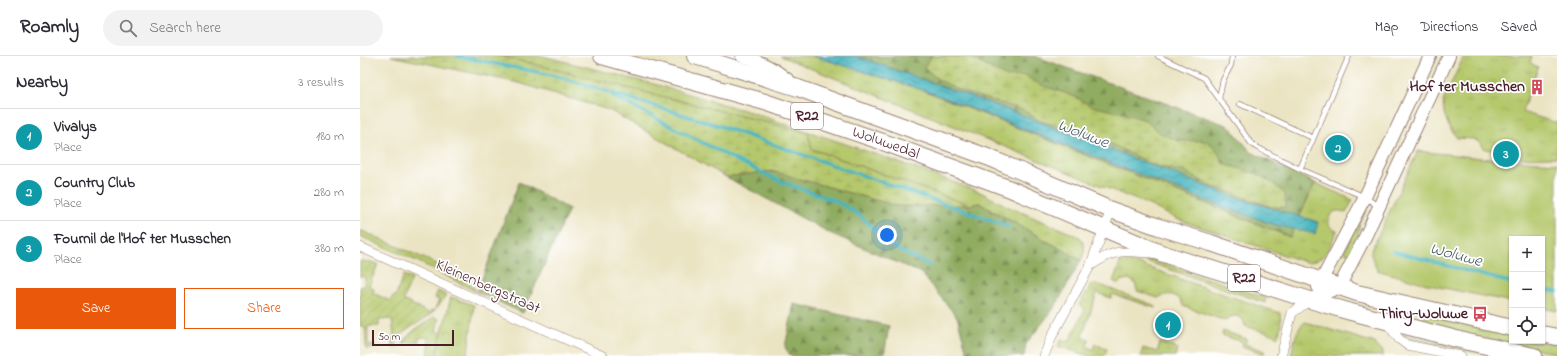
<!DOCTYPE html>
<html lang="en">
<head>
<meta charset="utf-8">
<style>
	body { margin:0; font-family:"Indie Flower",sans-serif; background:#f2f2f3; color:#2b2b33 }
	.controls { position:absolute; right:12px; bottom:12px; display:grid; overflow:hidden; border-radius:0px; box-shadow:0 1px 3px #0004 }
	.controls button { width:36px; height:36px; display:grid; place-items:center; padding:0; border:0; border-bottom:1px solid #e1e1e2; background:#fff; color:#2b2b33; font:20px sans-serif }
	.scale { position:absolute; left:12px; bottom:10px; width:82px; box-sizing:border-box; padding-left:4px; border:2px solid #4a1f2b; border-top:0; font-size:11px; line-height:14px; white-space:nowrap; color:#4a1f2b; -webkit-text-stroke:3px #fff; paint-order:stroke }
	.you { position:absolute; left:527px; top:179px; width:14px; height:14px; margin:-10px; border:3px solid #fff; border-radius:50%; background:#1a73e8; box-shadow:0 0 0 6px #1a73e833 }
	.badge { display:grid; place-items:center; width:26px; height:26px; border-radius:50%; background:#ea580c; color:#fff; font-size:13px; font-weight:700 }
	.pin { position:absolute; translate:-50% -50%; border:2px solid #fff; box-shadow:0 1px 4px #0006 }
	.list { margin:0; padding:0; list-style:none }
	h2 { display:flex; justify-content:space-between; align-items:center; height:52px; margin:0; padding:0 16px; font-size:17px }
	h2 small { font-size:13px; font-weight:400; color:#7c7c81 }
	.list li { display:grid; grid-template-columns:26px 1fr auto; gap:12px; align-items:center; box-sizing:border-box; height:56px; padding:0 16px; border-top:1px solid #e1e1e2 }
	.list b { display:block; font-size:15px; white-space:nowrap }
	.list p { margin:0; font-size:13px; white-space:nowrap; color:#7c7c81 }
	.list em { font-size:13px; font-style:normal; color:#7c7c81 }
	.actions { display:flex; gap:8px; padding:12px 16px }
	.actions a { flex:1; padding:9px 0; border:1px solid #ea580c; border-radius:0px; text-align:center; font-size:14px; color:#ea580c }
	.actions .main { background:#ea580c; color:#fff }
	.icon { flex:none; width:22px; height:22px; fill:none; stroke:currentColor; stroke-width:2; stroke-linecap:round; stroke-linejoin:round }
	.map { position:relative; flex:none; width:1197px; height:300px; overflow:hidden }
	header { display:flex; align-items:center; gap:24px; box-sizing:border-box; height:56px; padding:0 20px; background:#fff; border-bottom:1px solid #e1e1e2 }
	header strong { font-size:19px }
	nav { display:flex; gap:22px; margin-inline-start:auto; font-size:14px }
	.search { width:280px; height:36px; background:#f2f2f3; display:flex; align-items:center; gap:10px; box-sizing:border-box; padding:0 14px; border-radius:22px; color:#7c7c81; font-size:15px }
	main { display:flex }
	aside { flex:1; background:#fff }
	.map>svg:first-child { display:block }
	.grass { fill:url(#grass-tufts); stroke:#80744c }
	.forest { fill:url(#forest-firs); stroke:#6d6646 }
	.wetland { fill:url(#wetland-marsh); stroke:#80744c }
	.park { fill:#b5c86c; stroke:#80744c }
	.garden { fill:url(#garden-furrows); stroke:#80744c }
	.water { fill:url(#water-waves); stroke:#486a75 }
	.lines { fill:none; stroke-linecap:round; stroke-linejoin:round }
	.stream { stroke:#47b6bf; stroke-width:3.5 }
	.lane-casing { stroke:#9a8277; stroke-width:6 }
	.street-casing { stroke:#9a8277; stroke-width:10 }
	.secondary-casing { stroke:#9a8277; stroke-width:14 }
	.highway-casing { stroke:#9a8277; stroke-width:18 }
	.lane { stroke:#fff; stroke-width:4.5 }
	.street { stroke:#fff; stroke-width:9 }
	.secondary { stroke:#fff; stroke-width:12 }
	.highway { stroke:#fff; stroke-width:16 }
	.labels { text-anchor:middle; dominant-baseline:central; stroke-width:3.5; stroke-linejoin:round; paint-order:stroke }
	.shield { fill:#fff; stroke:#80626b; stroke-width:1 }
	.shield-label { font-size:15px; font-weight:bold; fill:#4a1f2b }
	.poi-label { font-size:16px; font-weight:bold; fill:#4a1f2b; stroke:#fff; text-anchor:end }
	.street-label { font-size:16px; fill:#4a1f2b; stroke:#fff }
	.water-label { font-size:17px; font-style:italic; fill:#495b66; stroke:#fff }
</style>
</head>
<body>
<header>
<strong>Roamly</strong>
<div class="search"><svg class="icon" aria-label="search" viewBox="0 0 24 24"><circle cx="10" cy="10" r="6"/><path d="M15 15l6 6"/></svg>Search here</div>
<nav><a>Map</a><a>Directions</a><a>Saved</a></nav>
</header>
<main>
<aside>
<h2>Nearby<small>3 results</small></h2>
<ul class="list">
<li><span class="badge" style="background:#0f9aa8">1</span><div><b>Vivalys</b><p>Place</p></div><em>180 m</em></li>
<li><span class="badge" style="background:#0f9aa8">2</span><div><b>Country Club</b><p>Place</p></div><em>280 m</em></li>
<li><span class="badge" style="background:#0f9aa8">3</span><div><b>Fournil de l'Hof ter Musschen</b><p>Place</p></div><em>380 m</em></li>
</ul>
<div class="actions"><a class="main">Save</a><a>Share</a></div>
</aside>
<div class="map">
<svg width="1197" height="300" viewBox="0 0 1197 300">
	<defs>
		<pattern id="grass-tufts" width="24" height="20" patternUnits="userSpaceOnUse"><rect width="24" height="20" fill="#b5c86c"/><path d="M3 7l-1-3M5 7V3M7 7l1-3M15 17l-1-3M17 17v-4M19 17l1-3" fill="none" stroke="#9dab5e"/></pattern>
		<pattern id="forest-firs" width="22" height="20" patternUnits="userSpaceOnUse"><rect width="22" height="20" fill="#90ac60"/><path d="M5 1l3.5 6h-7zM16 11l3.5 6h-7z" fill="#788b4f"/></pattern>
		<pattern id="wetland-marsh" width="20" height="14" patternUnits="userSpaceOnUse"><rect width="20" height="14" fill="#b5c86c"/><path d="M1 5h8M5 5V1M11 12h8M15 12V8" fill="none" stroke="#9dab5e"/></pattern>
		<pattern id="garden-furrows" width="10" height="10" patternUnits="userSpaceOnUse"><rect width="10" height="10" fill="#b5c86c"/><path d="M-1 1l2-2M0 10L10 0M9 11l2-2" fill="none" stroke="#9dab5e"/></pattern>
		<pattern id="water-waves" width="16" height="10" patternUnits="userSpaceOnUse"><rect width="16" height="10" fill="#47b6bf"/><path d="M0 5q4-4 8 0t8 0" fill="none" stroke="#3d939b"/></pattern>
	</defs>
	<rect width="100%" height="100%" fill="#fff"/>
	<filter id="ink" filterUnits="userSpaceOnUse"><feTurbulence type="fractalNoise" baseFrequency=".025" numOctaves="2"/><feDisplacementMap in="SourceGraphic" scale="8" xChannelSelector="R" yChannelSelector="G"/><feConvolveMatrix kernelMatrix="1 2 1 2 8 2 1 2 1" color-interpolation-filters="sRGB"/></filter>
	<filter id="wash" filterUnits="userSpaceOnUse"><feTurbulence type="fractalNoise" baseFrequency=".012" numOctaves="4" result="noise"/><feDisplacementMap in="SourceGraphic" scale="16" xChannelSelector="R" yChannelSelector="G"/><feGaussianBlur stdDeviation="0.9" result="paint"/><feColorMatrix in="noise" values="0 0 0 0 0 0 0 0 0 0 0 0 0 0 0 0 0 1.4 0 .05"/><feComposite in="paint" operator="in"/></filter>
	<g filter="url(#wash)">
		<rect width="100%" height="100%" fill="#ebe4c3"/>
		<path class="grass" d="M141 0H183L297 29 390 56 527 102 618 135 649 151 720 181C725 189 726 196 721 204L619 147 609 149 452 93 447 77Z
			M420 0H478L930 181 955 127 993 144 986 157C970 148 961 170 977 175 969 191 966 207 945 206L819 164 789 149Z
			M1104 0H1172L1170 7 1178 11 1162 56 1197 67V101L1154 102V94H1149V91H1143V96L1125 93 1119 86 1113 83 1097 82 1089 71 1084 57 1083 45Z
			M1006 152 1007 153 1000 167 997 185 991 199 984 196Z
			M0 174 104 220 117 236 57 205 0 180Z
			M771 200 788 202 906 242 905 247Z
			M762 202 860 237 920 257C921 266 922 273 917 281L915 279 885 270C884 262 878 258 870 261L866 265 823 250C820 238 808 236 798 242L777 235 775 227 769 223 762 224 758 228 753 225Z
			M731 228 740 229 796 250 795 252 752 238 751 242 737 237 722 281 729 283 727 291 733 293 735 288 747 293 744 300H729L698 290 701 283 709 286 725 253 719 249Z
			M91 241 114 249 108 297 106 300 76 299Z
			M1031 258 1083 262 1152 277V285L1197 287V298L1104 278 1031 259Z
			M945 266 1015 287 1018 292 1023 295V300H931C934 289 935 273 945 266Z
			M863 275 887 283 885 288 905 295 904 298 882 290 883 286 862 279Z
			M1044 279 1140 300H1124L1044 280Z
			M800 287 818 293 815 300H780L783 292 797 296Z"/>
		<path class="forest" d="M478 0H674L869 70 891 96 955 127 930 181Z
			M412 115 537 150 609 149 619 147 721 204 695 251 666 288 664 300H608L597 261 561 217 470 177 366 121Z
			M159 126 209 153 163 257 117 236Z
			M434 248 529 270 524 300H430L425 291Z"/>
		<path class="wetland" d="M31 0H141L448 77 452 93 609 149 537 150 412 115 366 121 249 54 159 27Z
			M572 0 608 1 647 21 665 20 681 29 713 40 731 50 766 58 785 64 800 77 818 85H847L857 94 863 108 897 118 914 128 925 138 926 151H913L882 141 866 134 853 131 824 115 796 110 741 83 725 76 680 65 663 54 604 36 579 24 564 11Z"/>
		<path class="park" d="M1058 95 1130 103 1197 107V255L1182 252V183H1152V246L1074 230 1017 214 1011 199V195Z"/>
		<path class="garden" d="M0 205 11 206 18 208 9 230 14 233 13 237 30 245 33 240 35 241 44 219 52 223 43 244 69 257 71 254 74 255 79 244 75 242 78 235 86 239C82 245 78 252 72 257 62 267 36 275 36 291H32L31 282 34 281 32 263 19 264V270H8V289H15V292L6 293 5 271H0V231L4 230 5 220 0 221Z
			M74 261 79 263 76 275 82 277 76 299 83 300H63L69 299 68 281 59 282V286L43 287C49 275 63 269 74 261Z"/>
		<path class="water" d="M453 0H496L649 54 871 140 958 166 955 178 912 168 853 147 572 37Z"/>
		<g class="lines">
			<path class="stream" d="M97 0 196 20 360 70 648 170
				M253 40 380 106 422 126 476 145 498 158 526 184 538 194 570 209
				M1033 195 1152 227
				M1182 233 1197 236"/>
		</g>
	</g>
	<g filter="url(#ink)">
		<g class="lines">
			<g class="lane-casing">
				<path id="lane" d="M798 0 844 22 891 87 896 91 940 113 1005 141 1019 151
					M859 42 863 24 871 9 872 0
					M880 48 953 82
					M940 113 989 0"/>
			</g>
			<g class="street-casing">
				<path id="street" d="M0 191 243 300
					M730 210C755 193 760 195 790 197
					M1026 266 1039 283 1047 289 1101 300
					M684 300 692 280 730 210 751 154
					M921 300 932 257 950 244"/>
			</g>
			<g class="secondary-casing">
				<path id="secondary" d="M382 0C403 6 417 14 434 29
					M958 231 1005 141 1070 0
					M950 244 979 231 1005 181 1089 0"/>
			</g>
			<g class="highway-casing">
				<g id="highway">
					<path id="s1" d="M242 0 405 46 523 86 648 132 801 197 950 244 991 256 1108 286 1174 300"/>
					<path d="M335 0 438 32 630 102 751 154 799 171 851 187 997 237 1152 272"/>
					<path d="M1182 278 1197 281"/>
				</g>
			</g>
			<use href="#lane" class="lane"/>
			<use href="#street" class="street"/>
			<use href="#secondary" class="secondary"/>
			<use href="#highway" class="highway"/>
		</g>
	</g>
	<defs>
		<g id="building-bare" transform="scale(1.2)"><path d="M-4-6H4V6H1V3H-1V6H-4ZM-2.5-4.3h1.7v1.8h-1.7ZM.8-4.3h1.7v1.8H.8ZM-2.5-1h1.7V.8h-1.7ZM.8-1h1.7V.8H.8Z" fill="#d1495b" stroke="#fff" stroke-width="2.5" paint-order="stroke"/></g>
		<g id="bus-bare" transform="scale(1.2)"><path d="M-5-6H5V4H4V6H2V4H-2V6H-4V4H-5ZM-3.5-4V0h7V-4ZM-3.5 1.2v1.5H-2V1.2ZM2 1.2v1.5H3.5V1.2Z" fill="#d1495b" stroke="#fff" stroke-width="2.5" paint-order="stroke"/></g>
	</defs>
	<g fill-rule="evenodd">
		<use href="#building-bare" x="1177" y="31"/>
		<use href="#bus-bare" x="1120" y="258"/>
	</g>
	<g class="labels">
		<g class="shield">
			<rect x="431" y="47" width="32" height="26" rx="3"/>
			<rect x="868" y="209" width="32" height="26" rx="3"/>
		</g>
		<g class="shield-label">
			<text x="447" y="60">R22</text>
			<text x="884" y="222">R22</text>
		</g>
		<g class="poi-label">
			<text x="1165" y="31">Hof ter Musschen</text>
			<text x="1108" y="258">Thiry-Woluwe</text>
		</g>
		<g class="street-label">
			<text stroke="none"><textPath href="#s1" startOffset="297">Woluwedal</textPath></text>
			<text transform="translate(128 231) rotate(24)">Kleinenbergstraat</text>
		</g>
		<g class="water-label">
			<text transform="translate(723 78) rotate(21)">Woluwe</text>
			<text transform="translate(1096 199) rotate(15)">Woluwe</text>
		</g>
	</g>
</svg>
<div class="controls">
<button>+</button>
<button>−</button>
<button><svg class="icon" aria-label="locate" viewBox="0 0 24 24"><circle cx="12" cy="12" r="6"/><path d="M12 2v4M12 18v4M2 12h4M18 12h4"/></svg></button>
</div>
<div class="scale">50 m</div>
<div class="you"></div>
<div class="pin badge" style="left:808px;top:269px;background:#0f9aa8">1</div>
<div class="pin badge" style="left:978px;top:92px;background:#0f9aa8">2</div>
<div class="pin badge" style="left:1146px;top:98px;background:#0f9aa8">3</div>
</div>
</main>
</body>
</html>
